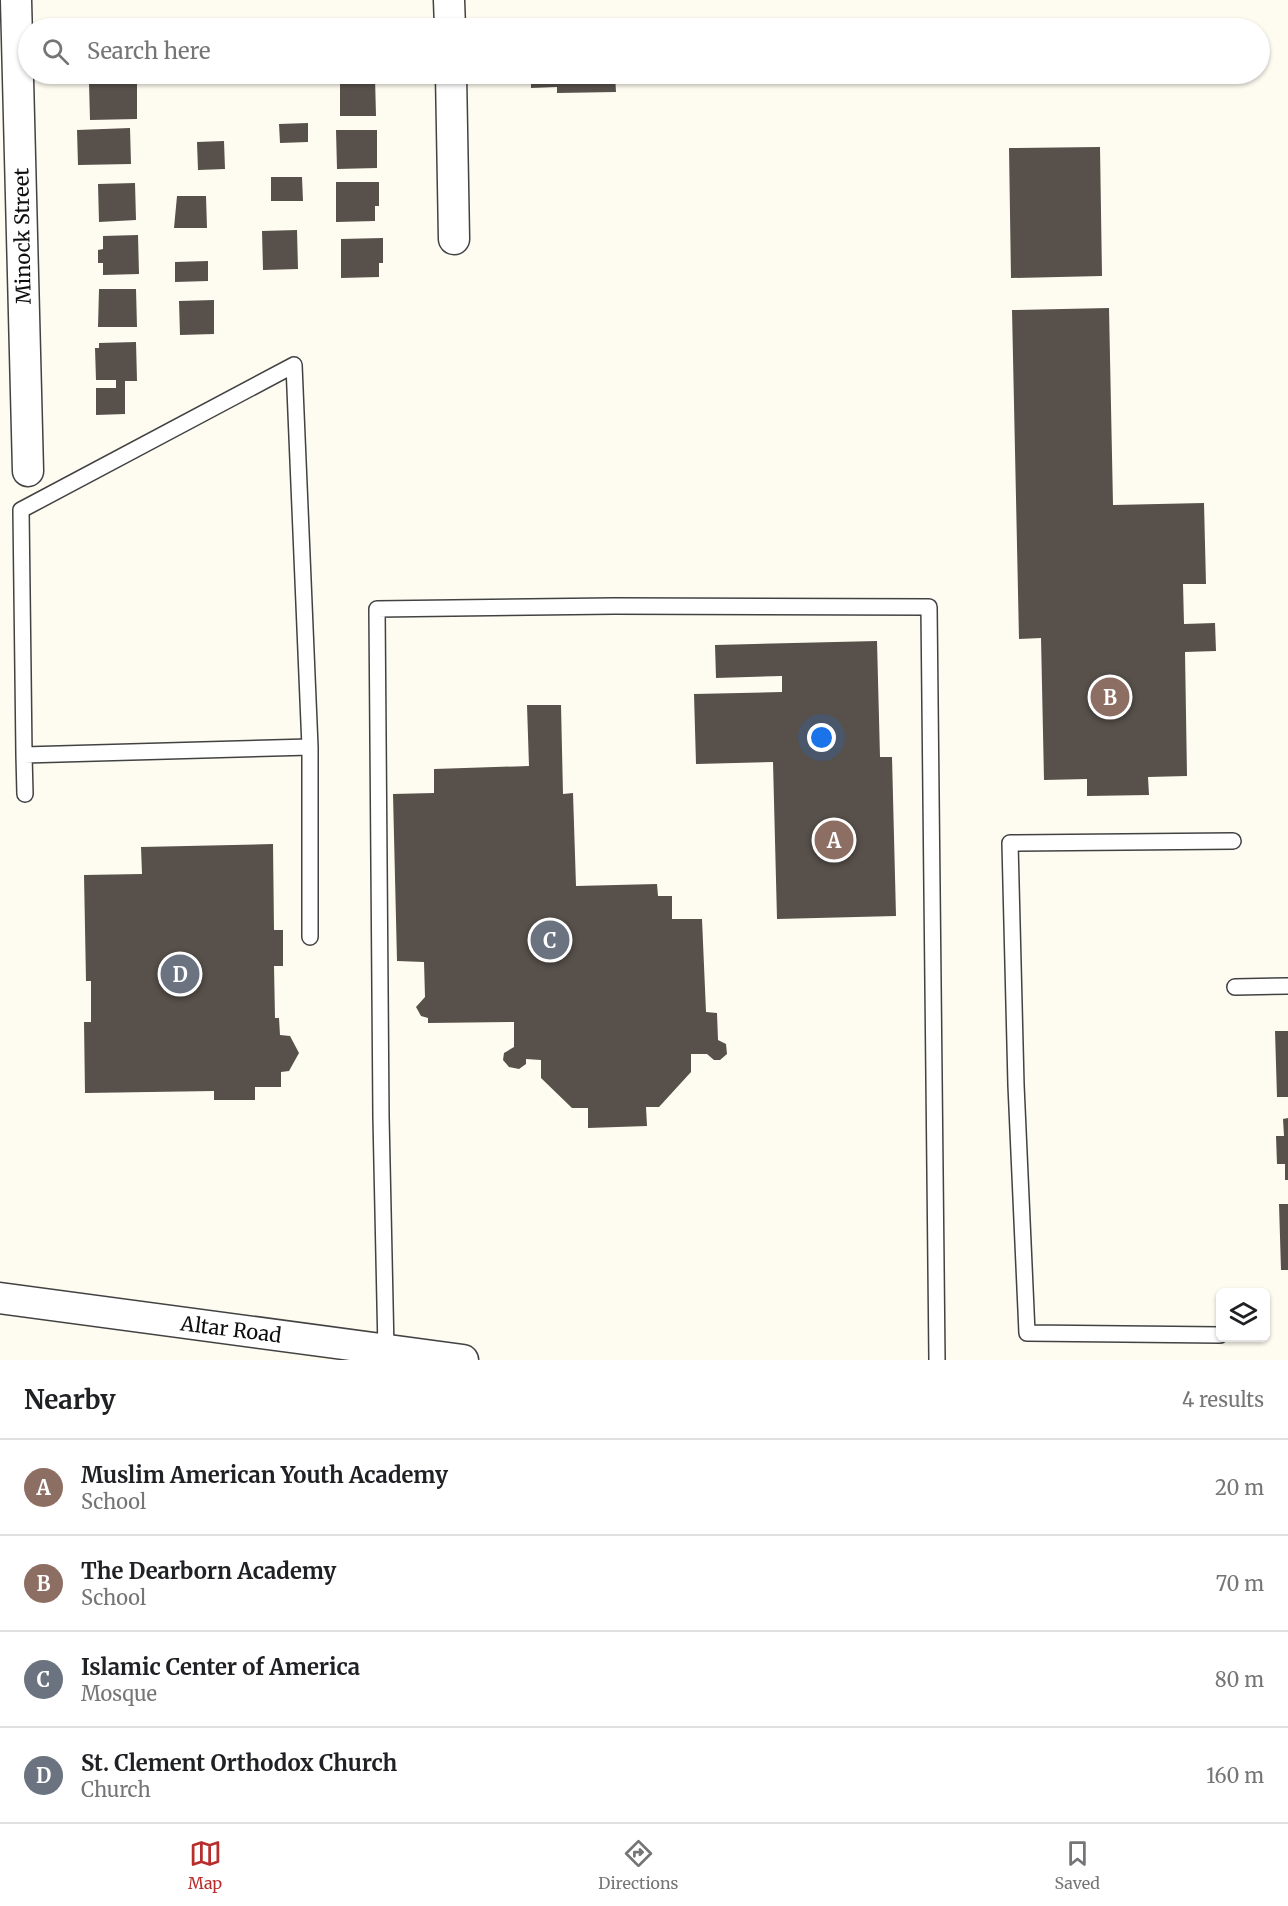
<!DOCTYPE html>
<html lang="en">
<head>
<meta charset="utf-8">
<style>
	body { margin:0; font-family:Merriweather,serif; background:#f2f2f2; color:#202124 }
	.controls { position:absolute; right:18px; bottom:18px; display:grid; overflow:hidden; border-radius:9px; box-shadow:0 2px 4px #0004 }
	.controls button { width:54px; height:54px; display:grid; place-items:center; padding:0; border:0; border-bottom:2px solid #e0e0e0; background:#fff; color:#202124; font:30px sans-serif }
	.you { position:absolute; left:822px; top:738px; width:21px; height:21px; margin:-15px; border:4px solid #fff; border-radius:50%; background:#1a73e8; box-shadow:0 0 0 9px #1a73e833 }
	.badge { display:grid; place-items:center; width:39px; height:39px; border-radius:50%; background:#b82e2d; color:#fff; font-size:20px; font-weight:700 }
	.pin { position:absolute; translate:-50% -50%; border:3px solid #fff; box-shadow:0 2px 6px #0006 }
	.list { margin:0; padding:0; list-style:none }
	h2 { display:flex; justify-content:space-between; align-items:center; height:78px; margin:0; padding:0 24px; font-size:26px }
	h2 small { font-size:20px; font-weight:400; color:#757577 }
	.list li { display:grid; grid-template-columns:39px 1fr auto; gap:18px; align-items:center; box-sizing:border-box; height:96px; padding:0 24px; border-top:2px solid #e0e0e0 }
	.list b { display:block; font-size:22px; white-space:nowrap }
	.list p { margin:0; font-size:20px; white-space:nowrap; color:#757577 }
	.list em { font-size:20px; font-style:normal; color:#757577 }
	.icon { flex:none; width:33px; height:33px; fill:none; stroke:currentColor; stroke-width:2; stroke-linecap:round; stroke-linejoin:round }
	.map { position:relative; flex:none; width:1288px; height:1360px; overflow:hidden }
	.search { position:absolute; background:#fff; box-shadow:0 2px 4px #0004; left:18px; right:18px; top:18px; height:66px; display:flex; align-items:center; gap:15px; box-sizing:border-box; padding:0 21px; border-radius:33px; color:#757577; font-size:22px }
	.sheet { height:462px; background:#fff }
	nav { display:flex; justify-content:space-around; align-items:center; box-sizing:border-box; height:84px; border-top:2px solid #e0e0e0; background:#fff; font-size:16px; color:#757577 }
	nav a { display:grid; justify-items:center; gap:3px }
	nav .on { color:#b82e2d }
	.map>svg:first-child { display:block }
	.building { fill:#57504b }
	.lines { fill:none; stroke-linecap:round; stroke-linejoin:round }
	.lane-casing { stroke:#424242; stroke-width:18 }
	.street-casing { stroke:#424242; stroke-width:33 }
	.lane { stroke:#fff; stroke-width:15 }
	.street { stroke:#fff; stroke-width:30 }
	.labels { text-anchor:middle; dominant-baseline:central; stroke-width:6; stroke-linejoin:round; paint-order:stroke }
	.street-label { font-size:20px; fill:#0f0f0f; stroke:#fff }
</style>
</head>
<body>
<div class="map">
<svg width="1288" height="1360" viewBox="0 0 1288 1360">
	<rect width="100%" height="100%" fill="#fefcf1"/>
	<path class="building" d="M275 22V28H247L246 23Z
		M378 23V28H341V24Z
		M220 25V28H191V26Z
		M527 74H615L616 92 557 93V87L531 88V77H527Z
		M340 77H375L376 116H340Z
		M137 82V119L90 120 89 83Z
		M308 123V142L280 143 279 124Z
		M130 128 131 164 78 165 77 130Z
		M336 130H377V168L337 169Z
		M224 141 225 169 198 170 197 142Z
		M1100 147 1102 276 1011 278 1009 148Z
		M271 177H302L303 201H271Z
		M336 182H379V206H375V221L336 222Z
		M135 183 136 220 99 222 98 184Z
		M177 196H206L207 228H174Z
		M297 230 298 269 263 270 262 231Z
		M138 235 139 274 103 275V263H98V250L103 249V236Z
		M383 238V263H379V277L341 278V239Z
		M208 261V281L175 282V262Z
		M99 289H136L137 327H98Z
		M214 300V334L180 335 179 301Z
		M1109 308 1113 505 1204 503 1206 584H1183L1184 624 1215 623 1216 651 1185 652 1187 776 1148 777 1149 795 1087 796V779L1044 780 1041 638 1019 639 1012 310Z
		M136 342 137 381H125V414L96 415V388H116V380H96L95 348H99V343Z
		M877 641 880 757H892L896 916 777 919 773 762 696 764 694 694 782 692V676L716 678 715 645Z
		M527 705H561L563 794 573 793 576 886 657 884 658 896H672V919H702L706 1012 717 1013 718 1040 726 1044 727 1054 720 1060H714L707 1054H691V1072L659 1107H646L647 1126 588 1128V1108H572L541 1078V1060L526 1059V1064L519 1069 509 1067 503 1060 504 1053 514 1047V1022L428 1023V1018L421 1016 416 1007 425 997 424 962 397 961 393 794 434 793V769L529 766Z
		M273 844 274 930H283V966H274L275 1018H279L280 1035 290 1036 299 1053 289 1071 281 1072V1087H255V1100H214V1091L85 1093 84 1022H91V981H86L84 875 142 874 141 847Z
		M1275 1031H1288V1097H1277Z
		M1288 1118V1180H1285V1164H1277L1276 1136H1284L1283 1119Z
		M1279 1204H1288V1270H1281Z"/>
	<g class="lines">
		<g class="lane-casing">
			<path id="lane" d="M24 755 310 747 294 365 21 510 24 755 25 794
				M310 937V747
				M1235 987 1288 986
				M1220 1335 1027 1333 1016 1085 1010 843 1233 841
				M386 1350 381 1117 377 609 614 606 929 607 937 1360"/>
		</g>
		<g class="street-casing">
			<path id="street" d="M16 0 28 471
				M449 0 450 28
				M451 74 454 239
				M0 1298 463 1360"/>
		</g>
		<use href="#lane" class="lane"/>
		<use href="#street" class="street"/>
	</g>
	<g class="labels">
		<g class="street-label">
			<text transform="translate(22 236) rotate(-91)">Minock Street</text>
			<text transform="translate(231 1329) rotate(7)">Altar Road</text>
		</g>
	</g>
</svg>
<div class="controls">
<button><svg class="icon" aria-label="layers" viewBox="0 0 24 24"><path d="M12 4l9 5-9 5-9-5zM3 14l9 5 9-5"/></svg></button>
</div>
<div class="you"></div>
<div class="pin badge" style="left:834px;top:840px;background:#8d6e63">A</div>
<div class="pin badge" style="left:1110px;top:697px;background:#8d6e63">B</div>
<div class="pin badge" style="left:550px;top:940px;background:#6b7280">C</div>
<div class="pin badge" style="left:180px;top:974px;background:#6b7280">D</div>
<div class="search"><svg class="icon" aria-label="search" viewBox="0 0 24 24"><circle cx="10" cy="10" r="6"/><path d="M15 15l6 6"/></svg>Search here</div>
</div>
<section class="sheet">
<h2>Nearby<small>4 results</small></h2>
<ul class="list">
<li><span class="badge" style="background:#8d6e63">A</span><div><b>Muslim American Youth Academy</b><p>School</p></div><em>20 m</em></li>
<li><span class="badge" style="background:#8d6e63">B</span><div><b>The Dearborn Academy</b><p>School</p></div><em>70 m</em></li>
<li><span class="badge" style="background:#6b7280">C</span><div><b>Islamic Center of America</b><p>Mosque</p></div><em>80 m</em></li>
<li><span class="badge" style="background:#6b7280">D</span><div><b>St. Clement Orthodox Church</b><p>Church</p></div><em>160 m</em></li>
</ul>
</section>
<nav>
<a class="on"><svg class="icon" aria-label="map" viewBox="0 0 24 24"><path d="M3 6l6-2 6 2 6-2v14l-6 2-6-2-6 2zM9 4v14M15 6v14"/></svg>Map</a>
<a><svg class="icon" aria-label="directions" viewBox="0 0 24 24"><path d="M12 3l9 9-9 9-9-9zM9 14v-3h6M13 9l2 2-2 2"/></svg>Directions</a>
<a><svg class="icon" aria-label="saved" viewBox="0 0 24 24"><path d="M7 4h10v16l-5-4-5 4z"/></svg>Saved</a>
</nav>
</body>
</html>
